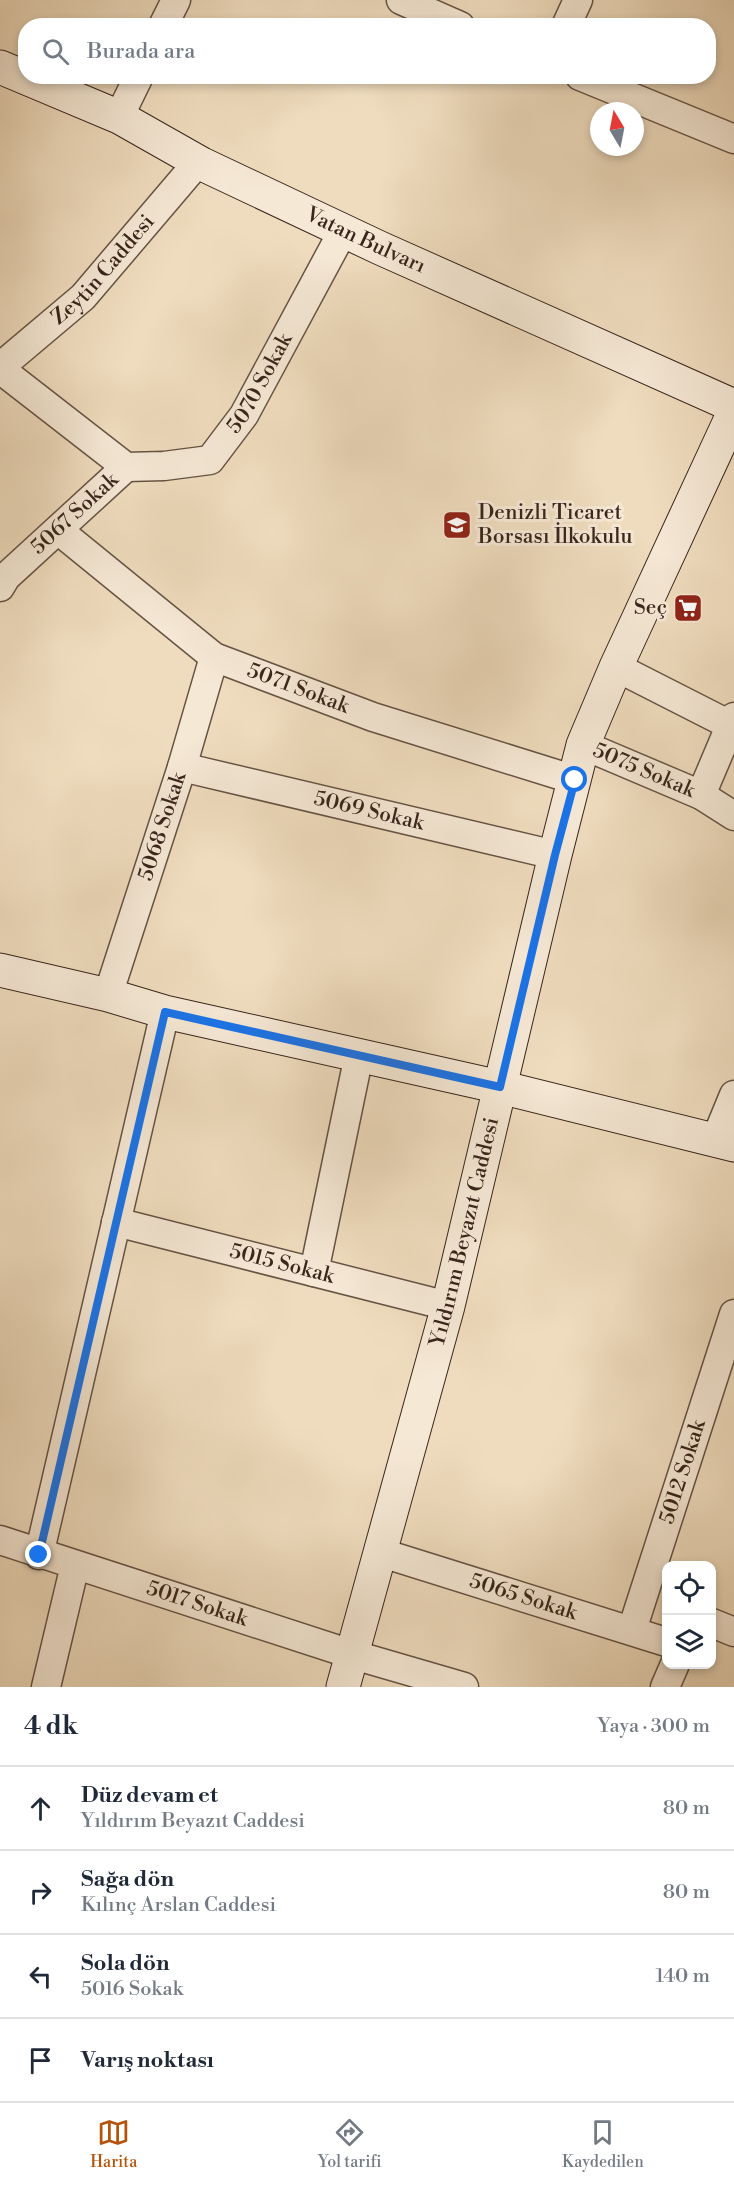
<!DOCTYPE html>
<html lang="tr">
<head>
<meta charset="utf-8">
<style>
	body { margin:0; font-family:"Libre Bodoni",serif; background:#f6f6f7; color:#1f2937 }
	.controls { position:absolute; right:18px; bottom:18px; display:grid; overflow:hidden; border-radius:12px; box-shadow:0 3px 9px #0003 }
	.controls button { width:54px; height:54px; display:grid; place-items:center; padding:0; border:0; border-bottom:2px solid #e0e1e3; background:#fff; color:#1f2937; font:30px sans-serif }
	.compass { position:absolute; left:590px; top:102px; width:54px; height:54px; border-radius:50%; background:#fff; box-shadow:0 3px 9px #0003; rotate:350deg }
	.stop { position:absolute; width:18px; height:18px; margin:-14px; border:4px solid #1a73e8; border-radius:50%; background:#fff }
	.stop.end { background:#1a73e8; border-color:#fff; box-shadow:0 2px 6px #0008 }
	.list { margin:0; padding:0; list-style:none }
	h2 { display:flex; justify-content:space-between; align-items:center; height:78px; margin:0; padding:0 24px; font-size:26px }
	h2 small { font-size:20px; font-weight:400; color:#747a83 }
	.list li { display:grid; grid-template-columns:39px 1fr auto; gap:18px; align-items:center; box-sizing:border-box; height:84px; padding:0 24px; border-top:2px solid #e0e1e3 }
	.list b { display:block; font-size:22px; white-space:nowrap }
	.list p { margin:0; font-size:20px; white-space:nowrap; color:#747a83 }
	.list em { font-size:20px; font-style:normal; color:#747a83 }
	.icon { flex:none; width:33px; height:33px; fill:none; stroke:currentColor; stroke-width:2; stroke-linecap:round; stroke-linejoin:round }
	.map { position:relative; flex:none; width:734px; height:1687px; overflow:hidden }
	.search { position:absolute; background:#fff; box-shadow:0 3px 9px #0003; left:18px; right:18px; top:18px; height:66px; display:flex; align-items:center; gap:15px; box-sizing:border-box; padding:0 21px; border-radius:24px; color:#747a83; font-size:22px }
	.sheet { height:414px; background:#fff }
	nav { display:flex; justify-content:space-around; align-items:center; box-sizing:border-box; height:84px; border-top:2px solid #e0e1e3; background:#fff; font-size:16px; color:#747a83 }
	nav a { display:grid; justify-items:center; gap:3px }
	nav .on { color:#b45309 }
	.map>svg:first-child { display:block }
	.lines { fill:none; stroke-linecap:round; stroke-linejoin:round }
	.street-casing { stroke:#665344; stroke-width:31 }
	.secondary-casing { stroke:#39251b; stroke-width:35 }
	.street { stroke:#f5e8d5; stroke-width:28 }
	.secondary { stroke:#f5e8d5; stroke-width:33 }
	.route { stroke:#1a73e8; stroke-width:8 }
	.labels { text-anchor:middle; dominant-baseline:central; stroke-width:6; stroke-linejoin:round; paint-order:stroke }
	.street-label { font-size:21px; fill:#39251b; stroke:#f5e8d5 }
	.poi-label { font-size:21px; fill:#39251b; stroke:#f5e8d5; text-anchor:start }
</style>
</head>
<body>
<div class="map">
<svg width="734" height="1687" viewBox="0 0 734 1687">
	<rect width="100%" height="100%" fill="#efdcbe"/>
	<filter id="stains"><feTurbulence type="fractalNoise" baseFrequency=".00333" numOctaves="4"/><feColorMatrix values="0 0 0 0 .2 0 0 0 0 .09 0 0 0 0 .02 0 0 0 .5 -.17"/></filter>
	<radialGradient id="worn" r=".72"><stop offset=".6" stop-color="#630" stop-opacity="0"/><stop offset="1" stop-color="#630" stop-opacity=".3"/></radialGradient>
	<g class="lines">
		<g class="street-casing">
			<g id="street">
				<path d="M401 0 460 26"/>
				<path d="M163 26 176 0"/>
				<path d="M566 26 578 0"/>
				<path d="M580 76 734 139"/>
				<path d="M119 117 139 76"/>
				<path id="s1" d="M0 367 83 297 198 162"/>
				<path d="M0 369 126 467"/>
				<path id="s2" d="M126 467 164 466 210 460 244 415 343 231"/>
				<path id="s3" d="M58 530 214 657 373 717 575 780"/>
				<path id="s4" d="M0 587 6 577 126 467"/>
				<path d="M616 667 730 725"/>
				<path id="s5" d="M583 745 701 795 734 816"/>
				<path id="s6" d="M182 767 555 855"/>
				<path d="M701 795 734 717"/>
				<path id="s7" d="M108 995 182 767 214 657"/>
				<path d="M715 1141 734 1095"/>
				<path id="s8" d="M116 1222 448 1306"/>
				<path d="M314 1272 359 1055"/>
				<path id="s9" d="M0 1540 354 1655 464 1687"/>
				<path id="s10" d="M382 1553 666 1642"/>
				<path d="M39 1555 165 1012"/>
				<path d="M712 1623 734 1632"/>
				<path id="s11" d="M632 1630 734 1314"/>
				<path d="M46 1687 75 1565"/>
				<path d="M665 1687 675 1664"/>
			</g>
		</g>
		<g class="secondary-casing">
			<g id="secondary">
				<path id="s12" d="M0 67 119 117 202 164 380 248 734 406"/>
				<path d="M0 970 108 995 165 1012 500 1087 734 1145"/>
				<path id="s13" d="M343 1687 448 1306 555 855 583 745 616 667 734 412"/>
			</g>
		</g>
		<use href="#street" class="street"/>
		<use href="#secondary" class="secondary"/>
	</g>
	<g class="lines">
		<path class="route" d="M39 1555 165 1012 500 1087 555 855 575 780"/>
	</g>
	<defs>
		<g id="school-square" transform="scale(1.5)"><rect x="-9" y="-9" width="18" height="18" rx="4" fill="#8f2418" stroke="#f5e8d5"/><path d="M0-5L7-2L0 1L-7-2ZM-4 1L0 2.5L4 1V4Q0 6-4 4Z" fill="#fff"/></g>
		<g id="supermarket-square" transform="scale(1.5)"><rect x="-9" y="-9" width="18" height="18" rx="4" fill="#8f2418" stroke="#f5e8d5"/><path d="M-6-5.5h2.5l.6 2H6L4.5 2H-2.5L-4.4-4H-6ZM-1.5 3.2a1.3 1.3 0 1 0 .1 0ZM3 3.2a1.3 1.3 0 1 0 .1 0Z" fill="#fff"/></g>
	</defs>
	<g fill-rule="evenodd">
		<use href="#school-square" x="457" y="525"/>
		<use href="#supermarket-square" x="688" y="608"/>
	</g>
	<g class="labels">
		<g class="street-label">
			<text stroke="none"><textPath href="#s12" startOffset="405">Vatan Bulvarı</textPath></text>
			<text stroke="none"><textPath href="#s1" startOffset="142">Zeytin Caddesi</textPath></text>
			<text stroke="none"><textPath href="#s2" startOffset="176">5070 Sokak</textPath></text>
			<text stroke="none"><textPath href="#s4" startOffset="105">5067 Sokak</textPath></text>
			<text stroke="none"><textPath href="#s3" startOffset="291">5071 Sokak</textPath></text>
			<text stroke="none"><textPath href="#s5" startOffset="66">5075 Sokak</textPath></text>
			<text stroke="none"><textPath href="#s6" startOffset="192">5069 Sokak</textPath></text>
			<text stroke="none"><textPath href="#s7" startOffset="177">5068 Sokak</textPath></text>
			<text stroke="none"><textPath href="#s13" startOffset="471">Yıldırım Beyazıt Caddesi</textPath></text>
			<text stroke="none"><textPath href="#s8" startOffset="171">5015 Sokak</textPath></text>
			<text stroke="none"><textPath href="#s11" startOffset="166">5012 Sokak</textPath></text>
			<text stroke="none"><textPath href="#s10" startOffset="148">5065 Sokak</textPath></text>
			<text stroke="none"><textPath href="#s9" startOffset="207">5017 Sokak</textPath></text>
		</g>
		<g class="poi-label">
			<text x="478" y="513">Denizli Ticaret<tspan x="478" dy="24">Borsası İlkokulu</tspan></text>
			<text x="667" y="608" text-anchor="end">Seç</text>
		</g>
	</g>
	<rect width="100%" height="100%" filter="url(#stains)"/>
	<rect width="100%" height="100%" fill="url(#worn)"/>
</svg>
<div class="controls">
<button><svg class="icon" aria-label="locate" viewBox="0 0 24 24"><circle cx="12" cy="12" r="6"/><path d="M12 2v4M12 18v4M2 12h4M18 12h4"/></svg></button>
<button><svg class="icon" aria-label="layers" viewBox="0 0 24 24"><path d="M12 4l9 5-9 5-9-5zM3 14l9 5 9-5"/></svg></button>
</div>
<svg class="compass" viewBox="-18 -18 36 36"><path d="M0-13l5 13h-10z" fill="#e53935"/><path d="M0 13l5-13h-10z" fill="#747a83"/></svg>
<div class="stop" style="left:575px;top:780px"></div>
<div class="stop end" style="left:39px;top:1555px"></div>
<div class="search"><svg class="icon" aria-label="search" viewBox="0 0 24 24"><circle cx="10" cy="10" r="6"/><path d="M15 15l6 6"/></svg>Burada ara</div>
</div>
<section class="sheet">
<h2>4 dk<small>Yaya · 300 m</small></h2>
<ul class="list">
<li><svg class="icon" aria-label="ahead" viewBox="0 0 24 24"><path d="M12 20V5M6 11l6-6 6 6"/></svg><div><b>Düz devam et</b><p>Yıldırım Beyazıt Caddesi</p></div><em>80 m</em></li>
<li><svg class="icon" aria-label="right" viewBox="0 0 24 24"><path d="M7 20v-9h11M14 6l5 5-5 5"/></svg><div><b>Sağa dön</b><p>Kılınç Arslan Caddesi</p></div><em>80 m</em></li>
<li><svg class="icon" aria-label="left" viewBox="0 0 24 24"><path d="M17 20v-9H6M10 6l-5 5 5 5"/></svg><div><b>Sola dön</b><p>5016 Sokak</p></div><em>140 m</em></li>
<li><svg class="icon" aria-label="arrive" viewBox="0 0 24 24"><path d="M6 21V4h12l-3 4 3 4H6"/></svg><div><b>Varış noktası</b></div></li>
</ul>
</section>
<nav>
<a class="on"><svg class="icon" aria-label="map" viewBox="0 0 24 24"><path d="M3 6l6-2 6 2 6-2v14l-6 2-6-2-6 2zM9 4v14M15 6v14"/></svg>Harita</a>
<a><svg class="icon" aria-label="directions" viewBox="0 0 24 24"><path d="M12 3l9 9-9 9-9-9zM9 14v-3h6M13 9l2 2-2 2"/></svg>Yol tarifi</a>
<a><svg class="icon" aria-label="saved" viewBox="0 0 24 24"><path d="M7 4h10v16l-5-4-5 4z"/></svg>Kaydedilen</a>
</nav>
</body>
</html>
